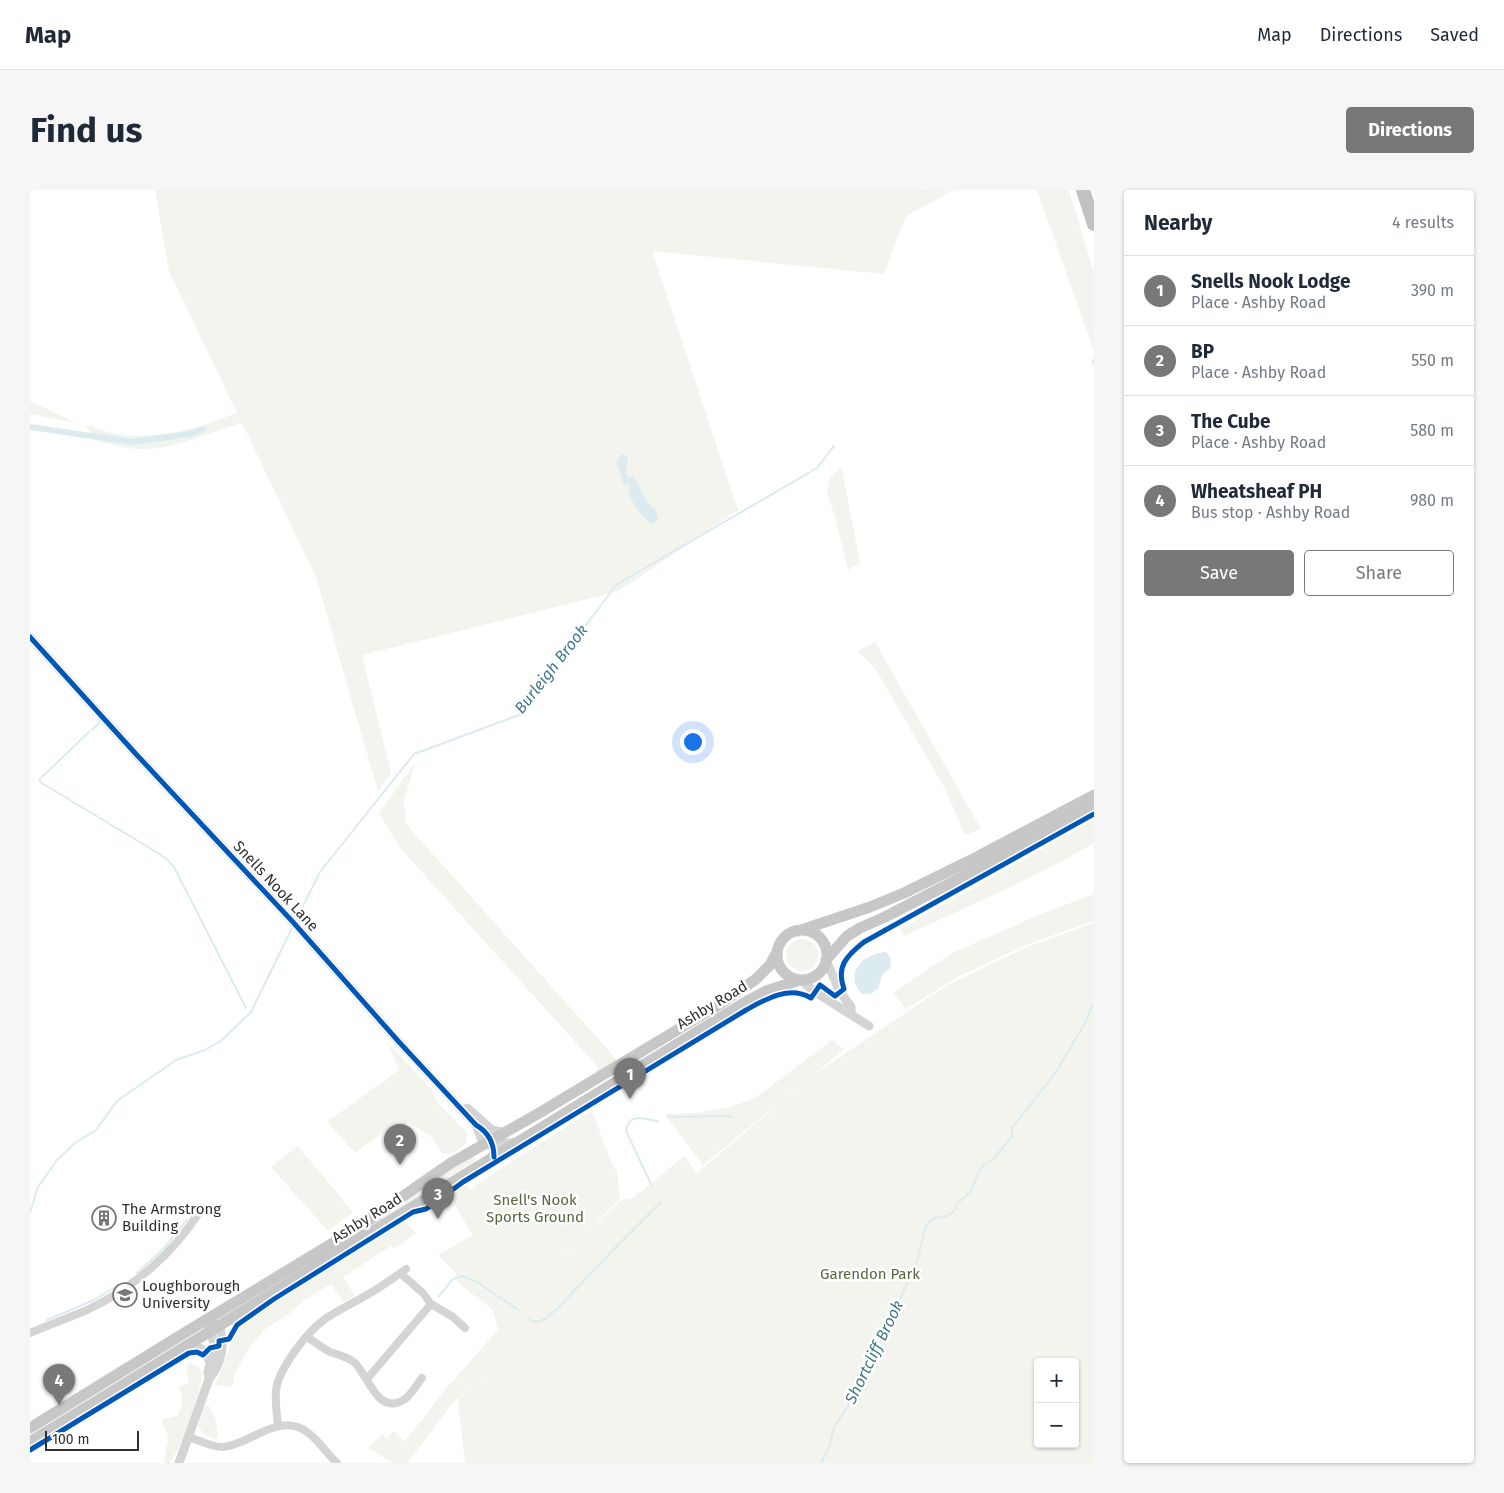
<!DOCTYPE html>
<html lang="en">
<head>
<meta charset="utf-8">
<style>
	body { margin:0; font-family:"Fira Sans",sans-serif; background:#f6f6f7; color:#1f2937 }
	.controls { position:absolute; right:15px; bottom:15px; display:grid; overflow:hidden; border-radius:5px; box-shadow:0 1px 4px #0004 }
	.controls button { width:45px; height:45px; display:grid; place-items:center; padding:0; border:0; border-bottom:1px solid #e0e1e3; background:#fff; color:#1f2937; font:25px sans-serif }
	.scale { position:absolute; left:15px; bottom:12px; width:94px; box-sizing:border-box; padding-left:5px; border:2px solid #2f2f2f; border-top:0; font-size:14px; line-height:18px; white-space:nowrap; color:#2f2f2f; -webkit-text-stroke:4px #fff; paint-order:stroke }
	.you { position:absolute; left:662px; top:551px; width:18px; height:18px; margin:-12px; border:4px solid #fff; border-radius:50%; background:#1a73e8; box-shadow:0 0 0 8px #1a73e833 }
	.badge { display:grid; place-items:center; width:32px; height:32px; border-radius:50%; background:#787878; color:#fff; font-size:16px; font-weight:700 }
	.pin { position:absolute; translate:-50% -41px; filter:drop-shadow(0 1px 2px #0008) }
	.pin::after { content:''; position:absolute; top:26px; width:18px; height:15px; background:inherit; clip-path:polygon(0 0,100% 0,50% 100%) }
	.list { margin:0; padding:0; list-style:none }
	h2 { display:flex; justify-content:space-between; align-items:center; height:65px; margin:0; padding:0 20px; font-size:21px }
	h2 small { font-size:16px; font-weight:400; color:#747a83 }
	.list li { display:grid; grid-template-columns:32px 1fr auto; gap:15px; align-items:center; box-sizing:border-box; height:70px; padding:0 20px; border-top:1px solid #e0e1e3 }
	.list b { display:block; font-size:19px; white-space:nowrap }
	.list p { margin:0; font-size:16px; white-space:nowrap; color:#747a83 }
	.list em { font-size:16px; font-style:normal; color:#747a83 }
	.actions { display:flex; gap:10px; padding:15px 20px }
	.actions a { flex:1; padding:11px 0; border:1px solid #787878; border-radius:5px; text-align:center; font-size:18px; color:#787878 }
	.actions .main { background:#787878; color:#fff }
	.map { position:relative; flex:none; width:1064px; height:1273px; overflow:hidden; border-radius:5px }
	header { display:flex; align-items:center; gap:30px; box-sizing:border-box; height:70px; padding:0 25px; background:#fff; border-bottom:1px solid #e0e1e3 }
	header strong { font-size:24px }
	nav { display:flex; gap:28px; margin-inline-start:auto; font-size:18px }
	.intro { display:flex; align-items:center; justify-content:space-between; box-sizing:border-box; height:120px; padding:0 30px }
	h1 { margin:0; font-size:35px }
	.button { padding:12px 22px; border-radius:5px; background:#787878; color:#fff; font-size:18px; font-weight:700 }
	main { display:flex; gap:30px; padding:0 30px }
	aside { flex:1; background:#fff; border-radius:5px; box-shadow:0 1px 4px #0004 }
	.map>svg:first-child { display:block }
	.green { fill:#f2f4ed; fill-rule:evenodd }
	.water { fill:#dbebf0 }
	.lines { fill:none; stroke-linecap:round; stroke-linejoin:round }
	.stream { stroke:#dbebf0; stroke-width:2 }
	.canal { stroke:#dbebf0; stroke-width:6 }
	.minor { stroke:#d4d4d4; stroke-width:8 }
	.tertiary { stroke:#d4d4d4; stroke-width:9 }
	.primary { stroke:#c7c7c7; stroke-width:11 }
	.motorway { stroke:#c1c1c1; stroke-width:14 }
	.cycleway-casing { stroke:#fff; stroke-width:8 }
	.cycleway { stroke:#0057b8; stroke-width:5 }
	.labels { text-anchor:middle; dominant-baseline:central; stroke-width:5; stroke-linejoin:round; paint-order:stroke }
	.street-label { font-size:15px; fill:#2f2f2f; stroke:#fff }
	.park-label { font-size:15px; fill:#586740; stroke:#fff }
	.poi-label { font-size:15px; fill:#2f2f2f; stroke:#fff; text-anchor:start }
	.water-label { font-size:16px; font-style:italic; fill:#44798a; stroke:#fff }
</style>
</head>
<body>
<header>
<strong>Map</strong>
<nav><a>Map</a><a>Directions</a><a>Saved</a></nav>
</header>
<div class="intro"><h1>Find us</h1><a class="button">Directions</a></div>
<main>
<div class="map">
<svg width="1064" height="1273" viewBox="0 0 1064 1273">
	<rect width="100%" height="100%" fill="#fff"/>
	<path class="green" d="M125 0H924L876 26 854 84 622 61 708 320 589 401 332 465 361 584 348 601 286 387 212 233C181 241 144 260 111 259 96 259 81 254 66 251L56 235C64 237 73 241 82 243 124 252 168 238 207 223L139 81Z
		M1007 0H1039L1064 83V161Z
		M0 211 46 233 0 224Z
		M811 276 830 372 818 380 805 327 797 302 800 288Z
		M845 452 951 639 935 645 916 600 845 478 828 461Z
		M385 573 374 611 376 634 588 871 570 883 566 882 568 877 371 659 349 623Z
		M1064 630V653C1003 689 938 716 874 746L870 739Z
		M1064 704V731L998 754 929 786 876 819 863 803 922 763 1009 725Z
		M1064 733V1273H435L428 1210 455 1183 422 1214 377 1273H362L338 1257 353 1244 357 1248 363 1241 375 1251 414 1201 468 1140 463 1120 427 1092 426 1083 408 1065 443 1045 418 1004 435 993 440 1001 446 995 562 920 580 970 587 981 590 1009 527 1071 591 1010 601 1009 621 994 654 966 667 983 771 895 673 975 635 924 666 923 700 917 724 909 802 850 814 859 786 883 916 796 999 756ZM1008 1172H1045V1254H1008Z
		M756 765a16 16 0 1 1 32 0a16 16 0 1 1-32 0Z
		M358 853 401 899 407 912 437 943 436 953 426 962 413 964 400 945 378 933 351 944 325 963 297 932 369 880Z
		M268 956 323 1022 298 1041 241 977Z
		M442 966 446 969 444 972 193 1130 189 1129 188 1128Z
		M374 1031 386 1043 364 1059 361 1056 313 1087 325 1106 314 1112 301 1094 274 1110 259 1124 234 1140 221 1155 211 1172 205 1184 202 1197 185 1195 206 1141 214 1132Z
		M161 1173 168 1177 172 1183 170 1196 158 1237 148 1259 140 1273H135C135 1254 143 1252 132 1232L133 1229 147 1226C154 1215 154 1208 148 1197L156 1195 159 1190 156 1180 157 1175Z
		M175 1216H179L186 1230 188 1247 185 1249C177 1246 172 1244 168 1235Z"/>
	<path class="water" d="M592 264 596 265 598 268 596 281 598 290 603 286C608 293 611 301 615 308 620 316 628 320 628 330L623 333H620C610 324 603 314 598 302L601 298 598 294H593L592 287 586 272Z
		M856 762 861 769 860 778C852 784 850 788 849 798L840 804H832C829 800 826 797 825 793 821 774 840 763 856 762Z"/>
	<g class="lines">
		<path class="stream" d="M893 0V2
			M1064 169 1063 171 1064 175
			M62 540 71 531
			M12 587 59 542
			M10 589V592L128 663 138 670 145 679 216 818
			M268 726 290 682 384 564 489 525 586 395 787 278 804 256
			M638 927 696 926 703 927
			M621 994 596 941C599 921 614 930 628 931
			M0 1022 8 997 27 970 46 952 66 940 87 911 146 870 175 860 192 850 221 822 262 738
			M107 1083 134 1058 157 1030
			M409 1106 423 1089 432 1086 445 1091 488 1120
			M498 1128 502 1131 507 1132 515 1129 527 1119 583 1060 631 1012
			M17 1130 64 1110 87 1096
			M791 1273 799 1257 804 1238 832 1193 870 1109 887 1071 896 1035 904 1028 918 1026 923 1022 929 1012 942 1000 949 981 955 974 963 969 982 947V938L1026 882 1055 833 1062 815 1064 814"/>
		<path class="canal" d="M0 237 103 252 160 244 173 239"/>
		<path class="minor" d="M370 1083 393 1103 401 1114 423 1127 435 1138
			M0 1143C19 1135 38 1128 57 1120 103 1098 143 1064 170 1021
			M277 1147C285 1152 292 1158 300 1162 309 1165 318 1167 325 1173 339 1187 348 1227 375 1209 382 1204 387 1194 392 1188
			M337 1189 401 1114
			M248 1236C247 1224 245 1213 246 1201 248 1179 277 1142 295 1129 305 1122 317 1116 328 1110 345 1101 361 1090 376 1079
			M159 1247C168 1250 184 1258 193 1257 220 1255 249 1221 277 1242 289 1250 296 1263 307 1273"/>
		<path class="tertiary" d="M0 447 105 563 262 731 369 852 446 935C458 942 464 953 464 967
			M796 770 810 802 821 817V824
			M771 790 785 802 839 836
			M437 918 462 940 475 943
			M446 935 454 955H463L487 952
			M179 1137 185 1157 178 1182 179 1189
			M158 1155 168 1157 176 1162 180 1173
			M149 1273 179 1189C191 1174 196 1154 189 1136L184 1133"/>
		<path class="primary" d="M747 765a25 25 0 1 1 50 0a25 25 0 1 1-50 0Z
			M768 741 840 717 874 703 941 670 1064 605
			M796 770 817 746 830 738 855 727 961 672 1064 616
			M0 1238 161 1139 326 1039 389 995 421 973 511 922 692 813 726 789 740 775 747 762
			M0 1252 719 810 736 801 770 790"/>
		<path class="motorway" d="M1053 0 1064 34"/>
		<g class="cycleway-casing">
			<path id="cycleway" d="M0 447 105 563 262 731 369 852 446 935C458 942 464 953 464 967
				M0 1260 159 1163 167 1162 173 1165 180 1158 189 1156V1151L199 1149 207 1135 244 1109 383 1022 396 1019 433 992 716 820C736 809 759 795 781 808L790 795 805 806 814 799C806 777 816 766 834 752L1064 624"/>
		</g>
		<use href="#cycleway" class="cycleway"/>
	</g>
	<defs>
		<g id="building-ring" transform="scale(1.25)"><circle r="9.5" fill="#fff" stroke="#787878" stroke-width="1.5"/><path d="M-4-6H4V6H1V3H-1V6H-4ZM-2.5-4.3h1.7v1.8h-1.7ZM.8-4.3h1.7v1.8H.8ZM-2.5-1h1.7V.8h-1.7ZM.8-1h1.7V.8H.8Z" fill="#787878"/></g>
		<g id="university-ring" transform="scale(1.25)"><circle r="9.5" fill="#fff" stroke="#787878" stroke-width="1.5"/><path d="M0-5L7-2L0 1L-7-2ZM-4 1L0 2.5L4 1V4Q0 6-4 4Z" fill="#787878"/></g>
	</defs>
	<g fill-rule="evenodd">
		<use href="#building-ring" x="74" y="1028"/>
		<use href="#university-ring" x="95" y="1105"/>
	</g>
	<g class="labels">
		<g class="street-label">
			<text transform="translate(246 696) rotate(47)">Snells Nook Lane</text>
			<text transform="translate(682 815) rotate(-31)">Ashby Road</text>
			<text transform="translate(337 1028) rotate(-32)">Ashby Road</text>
		</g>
		<g class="park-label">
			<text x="505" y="1010">Snell's Nook<tspan x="505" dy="17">Sports Ground</tspan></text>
			<text x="840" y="1084">Garendon Park</text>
		</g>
		<g class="poi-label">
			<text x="92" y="1019">The Armstrong<tspan x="92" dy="17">Building</tspan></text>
			<text x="112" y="1096">Loughborough<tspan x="112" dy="17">University</tspan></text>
		</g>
		<g class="water-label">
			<text transform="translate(521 479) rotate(-52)">Burleigh Brook</text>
			<text transform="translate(844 1162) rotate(-64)">Shortcliff Brook</text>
		</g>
	</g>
</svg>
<div class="controls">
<button>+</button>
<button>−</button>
</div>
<div class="scale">100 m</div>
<div class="you"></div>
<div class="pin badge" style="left:600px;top:909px">1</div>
<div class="pin badge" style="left:370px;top:975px">2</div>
<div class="pin badge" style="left:408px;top:1029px">3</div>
<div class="pin badge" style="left:29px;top:1215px">4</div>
</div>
<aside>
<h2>Nearby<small>4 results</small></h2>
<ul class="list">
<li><span class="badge">1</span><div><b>Snells Nook Lodge</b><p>Place · Ashby Road</p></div><em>390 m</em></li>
<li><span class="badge">2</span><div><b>BP</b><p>Place · Ashby Road</p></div><em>550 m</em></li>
<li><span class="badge">3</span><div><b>The Cube</b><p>Place · Ashby Road</p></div><em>580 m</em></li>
<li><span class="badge">4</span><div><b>Wheatsheaf PH</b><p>Bus stop · Ashby Road</p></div><em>980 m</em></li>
</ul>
<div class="actions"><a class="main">Save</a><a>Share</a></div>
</aside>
</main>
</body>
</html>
